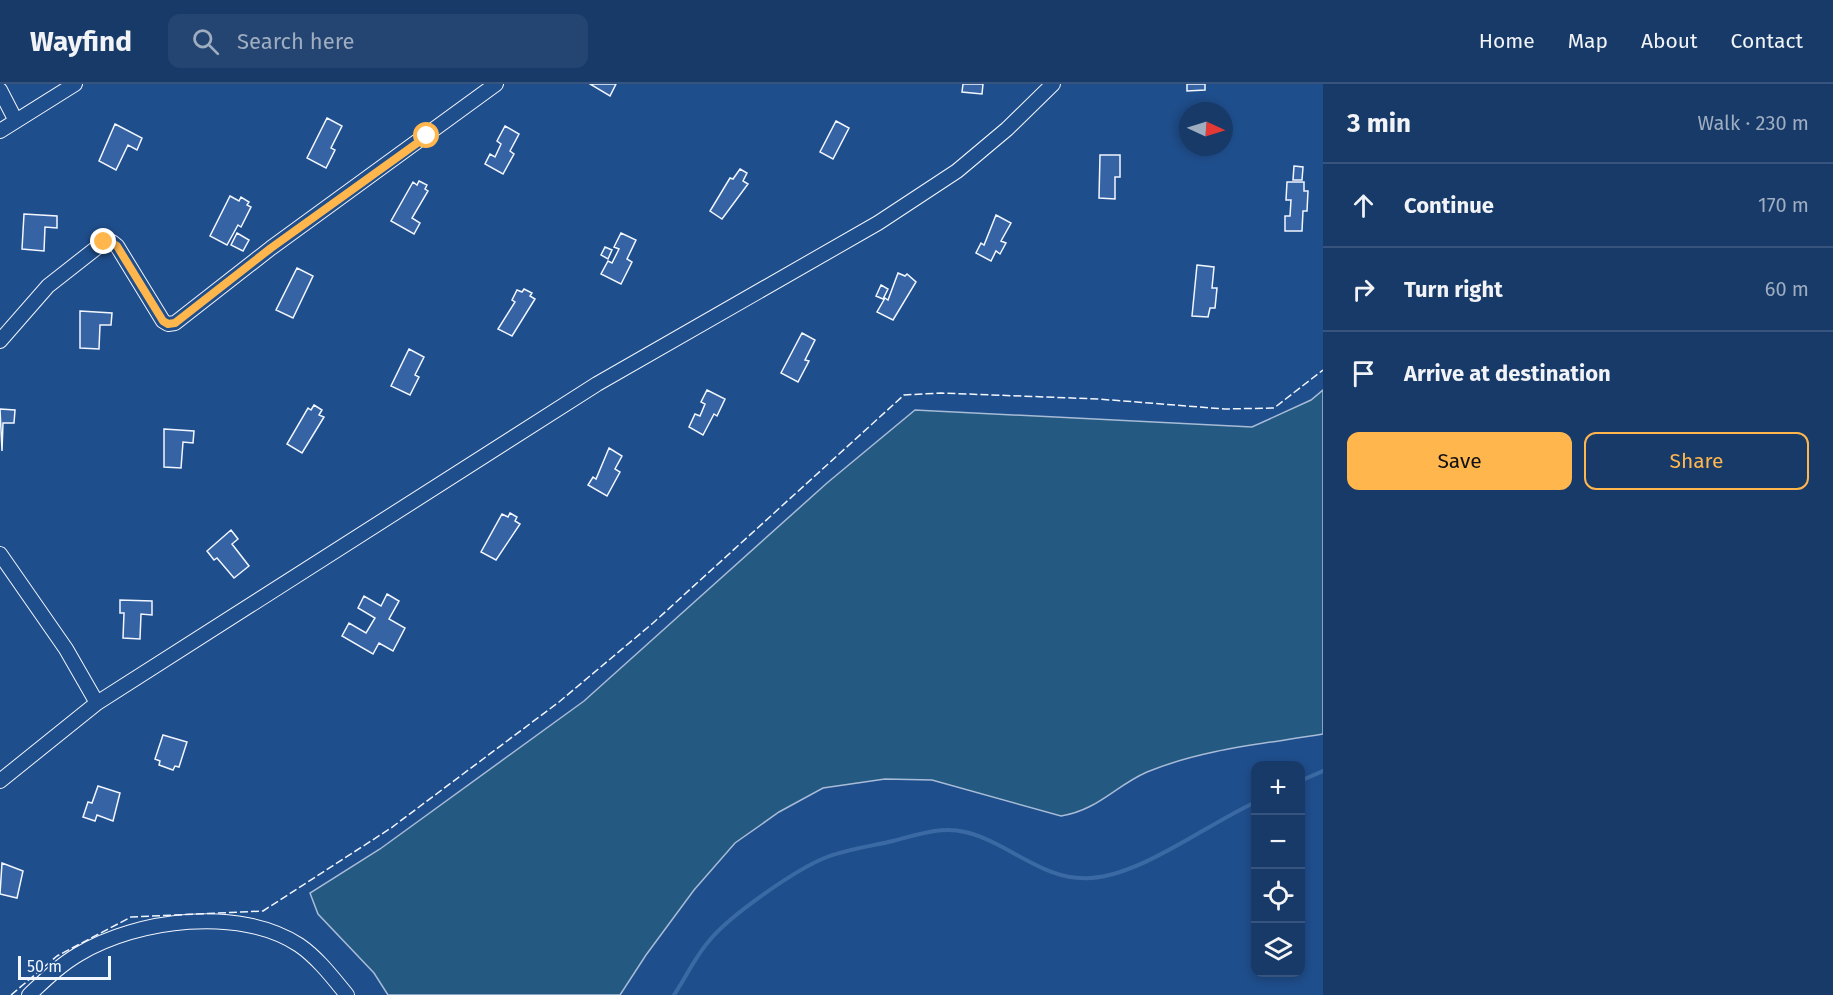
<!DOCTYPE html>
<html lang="en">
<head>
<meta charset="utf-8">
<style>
	body { margin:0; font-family:"Fira Sans",sans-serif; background:#244571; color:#f1f3f6 }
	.controls { position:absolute; right:18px; bottom:18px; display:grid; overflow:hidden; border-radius:12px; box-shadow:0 3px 9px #0003 }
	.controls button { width:54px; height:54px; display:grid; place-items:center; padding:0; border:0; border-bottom:2px solid #36547d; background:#173a69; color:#f1f3f6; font:30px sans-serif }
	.compass { position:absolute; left:1179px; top:18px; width:54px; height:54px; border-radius:50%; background:#173a69; box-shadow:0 3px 9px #0003; rotate:94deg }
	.scale { position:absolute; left:18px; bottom:15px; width:93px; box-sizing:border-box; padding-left:6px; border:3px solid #f2f6ff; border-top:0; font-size:16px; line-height:21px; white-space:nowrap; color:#f2f6ff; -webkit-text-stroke:4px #1f4e8c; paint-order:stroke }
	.stop { position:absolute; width:18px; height:18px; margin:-14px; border:4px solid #ffb74d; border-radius:50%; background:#fff }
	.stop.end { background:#ffb74d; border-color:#fff; box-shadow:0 2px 6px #0008 }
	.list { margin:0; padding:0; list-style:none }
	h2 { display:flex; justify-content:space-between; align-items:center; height:78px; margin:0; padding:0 24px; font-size:26px }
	h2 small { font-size:20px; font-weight:400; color:#9eadc0 }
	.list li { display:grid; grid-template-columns:39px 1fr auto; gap:18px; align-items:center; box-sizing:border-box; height:84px; padding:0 24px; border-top:2px solid #36547d }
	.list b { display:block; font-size:22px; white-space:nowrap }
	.list em { font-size:20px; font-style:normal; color:#9eadc0 }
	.actions { display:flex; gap:12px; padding:18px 24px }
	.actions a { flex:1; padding:14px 0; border:2px solid #ffb74d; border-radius:12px; text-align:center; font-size:21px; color:#ffb74d }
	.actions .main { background:#ffb74d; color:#111 }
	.icon { flex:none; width:33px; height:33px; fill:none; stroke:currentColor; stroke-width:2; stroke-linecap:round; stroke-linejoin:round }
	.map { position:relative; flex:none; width:1323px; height:911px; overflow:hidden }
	header { display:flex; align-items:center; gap:36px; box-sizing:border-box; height:84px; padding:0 30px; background:#173a69; border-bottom:2px solid #36547d }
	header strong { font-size:28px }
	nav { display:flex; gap:33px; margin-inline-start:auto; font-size:21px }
	.search { width:420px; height:54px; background:#244571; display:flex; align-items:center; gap:15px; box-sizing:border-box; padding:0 21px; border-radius:12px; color:#9eadc0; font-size:22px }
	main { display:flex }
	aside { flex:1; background:#173a69 }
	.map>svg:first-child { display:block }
	.green { fill:#245a82; stroke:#a8bbd7; stroke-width:1.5 }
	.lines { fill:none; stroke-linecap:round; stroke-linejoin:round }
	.stream { stroke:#3b69a3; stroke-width:4 }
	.building { fill:#3563a3; stroke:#f2f6ff; stroke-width:1.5 }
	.minor-casing { stroke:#f2f6ff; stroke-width:16 }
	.minor { stroke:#1f4e8c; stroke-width:14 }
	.fence { stroke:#f2f6ff; stroke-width:1.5; stroke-dasharray:8 3; stroke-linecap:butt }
	.route { stroke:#ffb74d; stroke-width:8 }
</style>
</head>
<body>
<header>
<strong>Wayfind</strong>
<div class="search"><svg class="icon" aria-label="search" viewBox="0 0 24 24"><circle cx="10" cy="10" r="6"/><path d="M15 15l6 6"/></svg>Search here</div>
<nav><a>Home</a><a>Map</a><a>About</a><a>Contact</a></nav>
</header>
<main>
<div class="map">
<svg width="1323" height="911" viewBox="0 0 1323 911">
	<rect width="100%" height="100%" fill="#1f4e8c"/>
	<path class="green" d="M1323 306V650C1263 660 1203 665 1147 688 1115 702 1098 726 1061 732L932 696 885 695 823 704 779 728 735 759 694 806 646 871 620 911H388L374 889 318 830 310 809 380 765 584 617 827 399 915 326 1252 343 1311 316Z"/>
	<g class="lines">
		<path class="stream" d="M1300 697 1323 687
			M674 911C686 893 695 873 709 857 729 832 796 785 827 773 848 765 872 762 893 757 917 751 940 742 965 748 1009 758 1043 798 1091 794 1142 791 1209 739 1256 718"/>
	</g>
	<path class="building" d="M590 0H616L610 12Z
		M963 0H983L982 10 962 8Z
		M1187 0H1205V6L1187 7Z
		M327 34 342 42 331 64 335 66 326 84 307 74Z
		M836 37 849 44 833 75 820 68Z
		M115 40 142 54 137 66 128 61 116 86 99 77Z
		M505 42 519 50 510 67 514 70 503 90 485 80 490 70 495 73 501 60 497 57Z
		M1100 71H1120V93H1115V115L1099 114Z
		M1294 82 1303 83 1302 96H1293Z
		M740 85 747 89 743 97 748 100 722 135 710 127 730 94 733 95Z
		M419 97 427 101 425 105 428 107 412 134 420 139 414 150 391 137 413 98 417 101Z
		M1287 98H1304V107H1308L1307 127H1303L1302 147H1285V132H1290L1291 116H1286Z
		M230 112 239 117 241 113 249 118 247 121 251 123 241 143 238 141 227 161 210 152Z
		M24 130 57 132V144L45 143 44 167 22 165Z
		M996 131 1011 139 1001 157 1006 159 1000 170 996 167 991 177 976 169 981 159 984 161Z
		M237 149 249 156 243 167 231 161Z
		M621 149 636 156 627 175 632 178 621 200 601 190 608 177 612 179 619 165 614 163Z
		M605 163 612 166 608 175 601 171Z
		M1197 181 1214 183 1212 204H1217L1215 224H1210L1208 233 1192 232Z
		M297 184 313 192 293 234 276 226Z
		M898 189 905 192 907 190 916 198 893 236 877 228 885 214 888 216Z
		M881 201 888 205 883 215 876 212Z
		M524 205 532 209 530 212 535 215 512 252 498 245 515 218 512 216 517 206 522 208Z
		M80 227 112 229 111 241H100L99 265 80 264Z
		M802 249 815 256 805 276 809 277 798 298 781 289Z
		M409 265 424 273 415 291 419 293 410 311 391 302Z
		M707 306 725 315 717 332 714 330 703 351 689 343 695 330 700 332 705 320 701 318Z
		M314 321 322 326 319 331 324 333 302 369 287 360 308 324 311 326Z
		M0 325 15 326 14 339H3L2 367Z
		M164 345 194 347 193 359 183 358 181 384 164 383Z
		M609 364 622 372 615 385 620 388 607 412 588 401 593 393 596 395Z
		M510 429 517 433 515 437 520 440 496 476 481 468 502 430 508 433Z
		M231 446 238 455 232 460 249 482 234 494 217 474 214 476 207 467Z
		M387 510 399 517 389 535 405 544 393 567 379 559 373 570 342 552 349 539 366 549 375 534 358 524 364 512 381 522Z
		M120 516 152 517V531L141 530 140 555 123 554 124 529H120Z
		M163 651 187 658 179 683 175 682 173 686 159 681 160 677 155 675Z
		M98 702 120 709 113 737 97 731 95 737 83 733 88 718 92 719Z
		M2 779 23 787 17 814 0 810Z"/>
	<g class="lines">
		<g class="minor-casing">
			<path id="minor" d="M0 6 16 37
				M0 47 75 0
				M0 257 48 202 104 158H112L117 162 163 237 168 240 175 239 271 164 496 0
				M0 470 66 565 97 619
				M0 697 97 619 597 300 878 139 957 87 1007 45 1053 0
				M29 911C45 896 60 881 79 870 137 835 240 822 299 861 318 874 333 894 347 911"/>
		</g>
		<use href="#minor" class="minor"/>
		<path class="fence" d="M11 911 57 872 131 833 263 827 391 744 559 618 653 539 904 311 941 309 1098 315 1225 325 1274 324 1323 286"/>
	</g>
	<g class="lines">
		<path class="route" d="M104 158H111L117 162 163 237 168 240 175 239 271 164 427 52"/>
	</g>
</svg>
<div class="controls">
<button>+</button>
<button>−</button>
<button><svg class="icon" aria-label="locate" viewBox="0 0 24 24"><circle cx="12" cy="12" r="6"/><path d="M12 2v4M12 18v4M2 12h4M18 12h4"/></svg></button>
<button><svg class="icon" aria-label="layers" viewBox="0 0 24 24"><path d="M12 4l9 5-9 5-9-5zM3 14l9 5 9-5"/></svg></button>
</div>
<svg class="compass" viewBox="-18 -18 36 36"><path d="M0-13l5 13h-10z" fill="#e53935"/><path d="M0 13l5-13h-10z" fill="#9eadc0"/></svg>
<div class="scale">50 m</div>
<div class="stop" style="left:427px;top:52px"></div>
<div class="stop end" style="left:104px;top:158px"></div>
</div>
<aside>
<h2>3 min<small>Walk · 230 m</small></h2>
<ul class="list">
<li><svg class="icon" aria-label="ahead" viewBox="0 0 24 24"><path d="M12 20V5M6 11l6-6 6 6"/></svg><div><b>Continue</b></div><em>170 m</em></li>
<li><svg class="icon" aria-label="right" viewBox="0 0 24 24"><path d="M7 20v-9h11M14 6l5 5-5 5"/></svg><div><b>Turn right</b></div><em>60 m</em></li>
<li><svg class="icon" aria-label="arrive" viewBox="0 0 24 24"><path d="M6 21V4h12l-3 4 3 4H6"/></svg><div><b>Arrive at destination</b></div></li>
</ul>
<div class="actions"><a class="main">Save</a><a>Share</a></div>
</aside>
</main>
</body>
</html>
